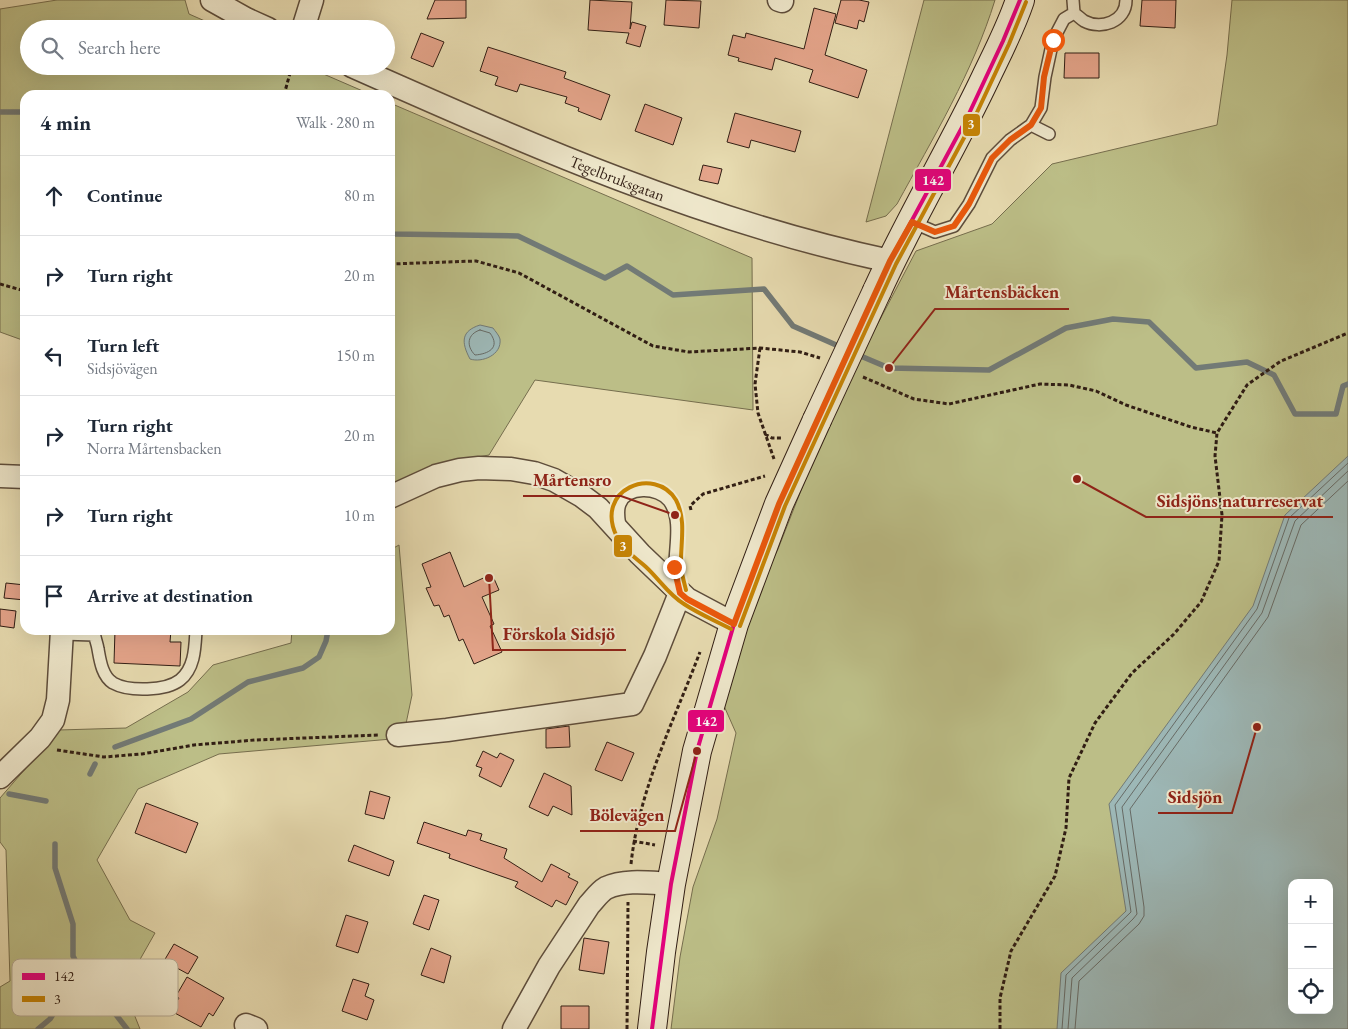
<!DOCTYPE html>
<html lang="en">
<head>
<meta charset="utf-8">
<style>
	body { margin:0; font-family:"EB Garamond",serif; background:#f2f2f3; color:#1f2937 }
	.controls { position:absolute; right:15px; bottom:15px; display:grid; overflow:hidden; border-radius:10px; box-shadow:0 5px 20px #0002 }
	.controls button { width:45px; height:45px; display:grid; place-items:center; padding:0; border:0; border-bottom:1px solid #e0e1e3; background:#fff; color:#1f2937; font:25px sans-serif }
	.stop { position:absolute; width:15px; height:15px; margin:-11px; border:4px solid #ea580c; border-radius:50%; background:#fff }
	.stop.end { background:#ea580c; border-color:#fff; box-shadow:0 1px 5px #0008 }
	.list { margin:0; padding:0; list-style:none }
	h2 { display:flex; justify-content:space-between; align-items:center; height:65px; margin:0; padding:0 20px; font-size:21px }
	h2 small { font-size:16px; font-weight:400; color:#747a83 }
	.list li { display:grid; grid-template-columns:32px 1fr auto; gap:15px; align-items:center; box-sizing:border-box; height:80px; padding:0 20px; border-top:1px solid #e0e1e3 }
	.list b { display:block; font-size:19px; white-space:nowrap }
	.list p { margin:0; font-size:16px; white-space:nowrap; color:#747a83 }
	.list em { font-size:16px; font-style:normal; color:#747a83 }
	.icon { flex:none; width:28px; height:28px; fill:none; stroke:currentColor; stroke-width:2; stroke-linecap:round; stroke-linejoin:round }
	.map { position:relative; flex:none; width:1348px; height:1029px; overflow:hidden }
	.search { position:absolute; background:#fff; box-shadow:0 5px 20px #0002; left:20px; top:20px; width:375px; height:55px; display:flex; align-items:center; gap:12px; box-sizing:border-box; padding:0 18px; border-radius:28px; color:#747a83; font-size:19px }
	.panel { position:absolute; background:#fff; box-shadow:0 5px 20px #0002; left:20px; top:90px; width:375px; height:545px; border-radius:15px }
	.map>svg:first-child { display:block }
	.green { fill:#bcbe87; stroke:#766e4e; fill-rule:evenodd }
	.water { fill:#9db8b7; stroke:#727a76; fill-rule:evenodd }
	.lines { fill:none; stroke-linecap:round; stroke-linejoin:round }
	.shore { stroke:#676b66; stroke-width:1 }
	.stream { stroke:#727a76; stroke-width:5.5 }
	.building { fill:#e4a48a; stroke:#311e14 }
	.lane-casing { stroke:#5e4d3b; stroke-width:14 }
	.street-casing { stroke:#5e4d3b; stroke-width:25 }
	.secondary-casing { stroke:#311e14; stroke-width:30 }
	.path { stroke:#311e14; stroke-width:3; stroke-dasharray:4 2.5; stroke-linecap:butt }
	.lane { stroke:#efe8cc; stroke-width:11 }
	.street { stroke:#efe8cc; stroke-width:22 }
	.secondary { stroke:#efe8cc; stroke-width:28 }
	.secondary-bridge-casing { stroke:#311e14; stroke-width:30; stroke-linecap:butt }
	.secondary-bridge { stroke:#efe8cc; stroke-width:28 }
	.bus-1-casing { stroke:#efe8cc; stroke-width:8 }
	.bus-2-casing { stroke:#efe8cc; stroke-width:8 }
	.bus-1 { stroke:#e5007d; stroke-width:4 }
	.bus-2 { stroke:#c68405; stroke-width:4 }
	.route { stroke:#ea580c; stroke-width:6 }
	.labels { text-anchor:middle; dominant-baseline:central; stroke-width:4; stroke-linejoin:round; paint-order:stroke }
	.street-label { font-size:16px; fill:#311e14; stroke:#efe8cc }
	.key { fill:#efe8cc; stroke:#b6ab95; stroke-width:1 }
	.key-label { font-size:14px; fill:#311e14 }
	.leader { fill:none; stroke:#8f2418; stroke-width:2 }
	.callout-dot { fill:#8f2418; stroke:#efe8cc; stroke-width:2 }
	.callout-label { font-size:18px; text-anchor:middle; font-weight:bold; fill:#8f2418; stroke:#efe8cc; stroke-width:4; stroke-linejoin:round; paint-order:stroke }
	.line-badge { stroke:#efe8cc; stroke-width:2 }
	.badge-label { font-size:14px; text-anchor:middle; font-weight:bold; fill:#fff }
</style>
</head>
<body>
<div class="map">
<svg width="1348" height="1029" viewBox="0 0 1348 1029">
	<rect width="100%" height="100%" fill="#e7dbb0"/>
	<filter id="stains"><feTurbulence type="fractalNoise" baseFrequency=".004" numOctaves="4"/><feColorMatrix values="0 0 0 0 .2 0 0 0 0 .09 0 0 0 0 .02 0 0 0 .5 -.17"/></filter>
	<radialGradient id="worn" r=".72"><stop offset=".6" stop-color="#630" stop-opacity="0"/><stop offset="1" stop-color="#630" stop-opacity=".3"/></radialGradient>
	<path class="green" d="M57 0H185L189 14 223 29H29V66H305L372 95H25V341L0 332V9Z
		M924 0H995C973 72 933 138 897 204L886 216 866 222Z
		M1232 0H1348V1029H671L680 957 693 887 717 819 736 733 713 681 778 549 833 409 916 251 992 224 1052 164 1217 125 1227 55ZM1292 883H1329V1010H1292Z
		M390 103 752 258 753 410 535 380 489 455 461 460 390 484Z
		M399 545 412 695 403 738 219 754 138 789 97 860 130 920 155 933 138 963 132 1009 140 1029H0V987L10 981 6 850 0 842V798L59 730 126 728 188 692 213 665 291 643 292 630H390V550Z"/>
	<path class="water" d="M480 325 493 328C495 331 499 335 500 339 502 355 482 363 470 359 461 342 461 331 480 325Z
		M1348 456V1029H1057L1061 973 1126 911 1109 804 1253 606 1285 515ZM1292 883H1329V1010H1292Z"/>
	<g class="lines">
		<path class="shore" d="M480 330 490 333C501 348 488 354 475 355 466 346 467 334 480 330Z
			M1062 1029 1066 975 1131 912 1115 805 1257 609 1289 518 1348 463
			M1068 1029 1072 978 1133 919 1137 914 1122 807 1262 613 1295 521 1348 471
			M1075 1029 1079 981 1139 924 1144 916V907L1130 809 1268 617 1301 525 1348 481"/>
		<path class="stream" d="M0 112H25
			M390 233 394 234 518 236 605 278 627 266 673 295 764 289 793 326 843 348
			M856 354 889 368 989 370 1066 328 1113 319 1149 322 1196 368 1247 362 1274 375 1295 414H1336L1343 386 1348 384
			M115 747 191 719 248 682 303 668 319 657 326 641 328 630
			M90 774 95 764
			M9 794 46 801
			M77 964 127 1029
			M38 1029 50 1019 68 991 77 964 73 956V924L55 868V844"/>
	</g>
	<path class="building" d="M435 0H466V18L427 19Z
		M590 0 632 2 630 29 632 22 646 26 640 47 626 43 629 33 588 30Z
		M666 0 701 1 699 28 664 25Z
		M841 0H859L869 2 864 22 859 20 857 29 835 23Z
		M1142 0H1176L1175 28 1140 26Z
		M814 8 836 14 825 55 867 70 858 98 809 82 813 70 775 58 772 70 738 61 739 58 728 55 733 35 745 38 746 33 804 49Z
		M421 33 444 42 433 67 411 58Z
		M488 47 566 72 564 78 610 95 601 120 578 111 579 108 565 103 567 97 520 84 517 92 495 85 498 77 480 71Z
		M1065 53H1099V78H1064Z
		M645 104 682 118 673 145 635 131Z
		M735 113 801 131 795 152 751 140 749 148 727 142Z
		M703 165 722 169 718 184 699 180Z
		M450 552 464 587 492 574 499 590 482 597 494 624 490 626 502 652 474 664 463 639 459 641 449 615 444 617 439 605 434 606 426 588 431 587 422 564Z
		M6 583 25 585V600L4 598Z
		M0 609 16 611 14 628 0 626Z
		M115 630H171L170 642H181L180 666 114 663Z
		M569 726 570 747 546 748V729Z
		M607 742 634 753 622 781 595 770Z
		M483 751 497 758 500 753 514 760 501 787 479 776 482 768 476 766Z
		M544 773 571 786 572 815 553 806 548 816 529 807Z
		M370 791 390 797 384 819 365 814Z
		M146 803 198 823 186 853 135 833Z
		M424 822 466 836 468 830 482 834 480 840 507 849 504 858 542 882 551 864 570 874 568 877 578 882 566 905 556 900 552 907 515 887 518 882 449 858 450 854 417 843Z
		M354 845 394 861 389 876 348 861Z
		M424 895 439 900 429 930 413 924Z
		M346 915 368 922 358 953 336 946Z
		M584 938 609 942 604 974 579 970Z
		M174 944 198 957 188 974 164 961Z
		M431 948 451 956 444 983 421 975Z
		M187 977 224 998 213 1016 209 1013 201 1027 171 1011 179 998 176 996Z
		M353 979 369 984 365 996 374 1000 367 1020 342 1011Z
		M561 1006H589V1029H561Z"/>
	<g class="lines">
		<g class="lane-casing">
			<path id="lane" d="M1073 0 1074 13C1077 15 1081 19 1084 21 1101 30 1126 22 1126 0
				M1031 125 1049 134
				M912 222 935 232 954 226 969 204 992 158 1010 140 1031 125 1041 108 1045 77 1053 40 1064 19 1074 13
				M620 527C619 519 617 511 620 504 627 486 658 487 669 501 682 519 675 545 675 565 674 572 677 580 679 587
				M94 630C94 637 97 642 98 649 100 660 102 676 113 683 129 692 166 691 180 680 195 668 195 647 196 630
				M62 634 94 635"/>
		</g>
		<g class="street-casing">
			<g id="street">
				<path d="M212 0 246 19 268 29"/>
				<path d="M779 0 782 1"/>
				<path d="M303 29 312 0"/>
				<path id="s1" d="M352 66C528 144 701 221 890 261"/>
				<path d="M0 476 25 477"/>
				<path d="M390 497 436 476 460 470 479 468 511 469 534 473 554 480 582 496 598 508 640 554 687 599 734 624"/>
				<path d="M398 735 447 730 632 704 655 656 680 593"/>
				<path d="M0 777 40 738 53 720 58 700 62 630"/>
				<path d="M246 1025 256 1029"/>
				<path d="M514 1029 549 966 589 905C594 900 599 892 606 888 625 879 651 883 671 884"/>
			</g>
		</g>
		<g class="secondary-casing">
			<path id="secondary" d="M877 291C910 218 952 149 986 77 998 52 1011 27 1020 0
				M652 1029 661 952 671 884 697 751 734 624 779 504 817 420"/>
		</g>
		<path class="path" d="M284 95 292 66
			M390 264 476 261 519 273 653 346 689 352 760 348 800 352 820 358
			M0 284 25 291
			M760 348 755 384 758 413 774 459
			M863 377 914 399 949 404 1040 384 1069 385 1096 391 1126 405 1191 427 1217 433
			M765 434 772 438H783
			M691 510 690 506 703 494 765 476
			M57 750 104 757 142 754 194 745 255 740 379 735
			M633 841 655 845
			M631 864C639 789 674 721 700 652
			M627 1029 628 902
			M1000 1029V998L1011 951 1055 876 1066 828 1069 778 1095 723 1132 673 1174 634 1201 602 1219 561 1222 515 1215 456 1217 433 1247 385 1281 361 1348 333"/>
		<use href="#lane" class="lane"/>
		<use href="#street" class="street"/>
		<use href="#secondary" class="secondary"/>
		<g class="secondary-bridge-casing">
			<path id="secondary-bridge" d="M817 420 877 291"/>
		</g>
		<use href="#secondary-bridge" class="secondary-bridge"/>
		<g class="bus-1-casing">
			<path id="bus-1" d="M652 1029 671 884 697 751 734 624 779 504 817 420 890 261 966 120 1003 41 1020 0"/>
		</g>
		<g class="bus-2-casing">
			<path id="bus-2" d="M686 590C684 582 682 575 681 567 680 545 687 521 676 500 655 465 593 489 617 537 623 550 636 558 646 567 659 579 669 595 684 604 699 614 716 621 731 629
				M740 626 785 506 823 423 896 264 972 123 1009 44 1026 2"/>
		</g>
		<use href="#bus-1" class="bus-1"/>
		<use href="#bus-2" class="bus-2"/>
	</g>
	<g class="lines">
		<path class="route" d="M674 567 680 593 687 599 734 624 779 504 890 261 912 222 935 232 954 226 969 204 992 158 1010 140 1031 125 1041 108 1044 77 1053 40"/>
	</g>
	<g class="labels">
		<g class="street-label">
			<text stroke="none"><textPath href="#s1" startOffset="288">Tegelbruksgatan</textPath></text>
		</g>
	</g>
	<rect x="12" y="959" width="166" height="57" rx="8" class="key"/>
	<rect x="22" y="973" width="23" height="7" fill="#e5007d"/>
	<rect x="22" y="996" width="23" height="6" fill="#c68405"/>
	<g class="key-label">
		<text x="54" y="981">142</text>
		<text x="54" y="1004">3</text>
	</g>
	<path class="leader" d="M889 368L935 309H1069M675 515L621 496H523M1077 479L1146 517H1333M489 578L493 650H626M1257 727L1232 813H1158M697 751L675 831H580"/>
	<g class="callout-dot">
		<circle cx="889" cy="368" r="5"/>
		<circle cx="675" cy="515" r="5"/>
		<circle cx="1077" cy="479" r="5"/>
		<circle cx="489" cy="578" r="5"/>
		<circle cx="1257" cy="727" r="5"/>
		<circle cx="697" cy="751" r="5"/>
	</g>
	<g class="callout-label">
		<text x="1002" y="298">Mårtensbäcken</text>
		<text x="572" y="486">Mårtensro</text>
		<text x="1240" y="507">Sidsjöns naturreservat</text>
		<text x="559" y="640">Förskola Sidsjö</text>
		<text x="1195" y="803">Sidsjön</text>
		<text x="627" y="821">Bölevägen</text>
	</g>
	<g class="line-badge">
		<rect x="962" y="113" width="19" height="24" rx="5" fill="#c68405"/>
		<rect x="914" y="168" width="38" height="24" rx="5" fill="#e5007d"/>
		<rect x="613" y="534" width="20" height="24" rx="5" fill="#c68405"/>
		<rect x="687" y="709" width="38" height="24" rx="5" fill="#e5007d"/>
	</g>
	<g class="badge-label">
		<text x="971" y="129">3</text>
		<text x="933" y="185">142</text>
		<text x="623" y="551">3</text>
		<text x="706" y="726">142</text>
	</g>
	<rect width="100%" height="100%" filter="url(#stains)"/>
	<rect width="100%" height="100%" fill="url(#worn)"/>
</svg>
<div class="controls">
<button>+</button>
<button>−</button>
<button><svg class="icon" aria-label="locate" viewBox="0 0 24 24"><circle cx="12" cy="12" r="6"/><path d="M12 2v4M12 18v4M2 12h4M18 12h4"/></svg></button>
</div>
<div class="stop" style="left:1053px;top:40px"></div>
<div class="stop end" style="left:674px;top:567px"></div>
<div class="search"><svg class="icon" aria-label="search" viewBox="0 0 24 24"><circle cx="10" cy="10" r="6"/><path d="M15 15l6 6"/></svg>Search here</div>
<section class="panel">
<h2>4 min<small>Walk · 280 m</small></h2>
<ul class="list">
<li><svg class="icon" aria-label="ahead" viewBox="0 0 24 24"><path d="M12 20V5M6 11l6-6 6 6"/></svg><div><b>Continue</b></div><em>80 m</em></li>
<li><svg class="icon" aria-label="right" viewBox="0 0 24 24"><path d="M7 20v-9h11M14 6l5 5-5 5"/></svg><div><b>Turn right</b></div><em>20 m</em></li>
<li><svg class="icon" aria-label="left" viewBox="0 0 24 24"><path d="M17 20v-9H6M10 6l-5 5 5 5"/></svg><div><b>Turn left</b><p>Sidsjövägen</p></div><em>150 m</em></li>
<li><svg class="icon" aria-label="right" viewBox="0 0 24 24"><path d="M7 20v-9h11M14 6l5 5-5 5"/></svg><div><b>Turn right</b><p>Norra Mårtensbacken</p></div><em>20 m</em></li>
<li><svg class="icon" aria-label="right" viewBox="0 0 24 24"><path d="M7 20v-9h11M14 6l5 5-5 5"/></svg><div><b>Turn right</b></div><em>10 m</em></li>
<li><svg class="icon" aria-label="arrive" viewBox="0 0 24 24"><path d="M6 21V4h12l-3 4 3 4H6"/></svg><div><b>Arrive at destination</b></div></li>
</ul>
</section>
</div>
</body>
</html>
